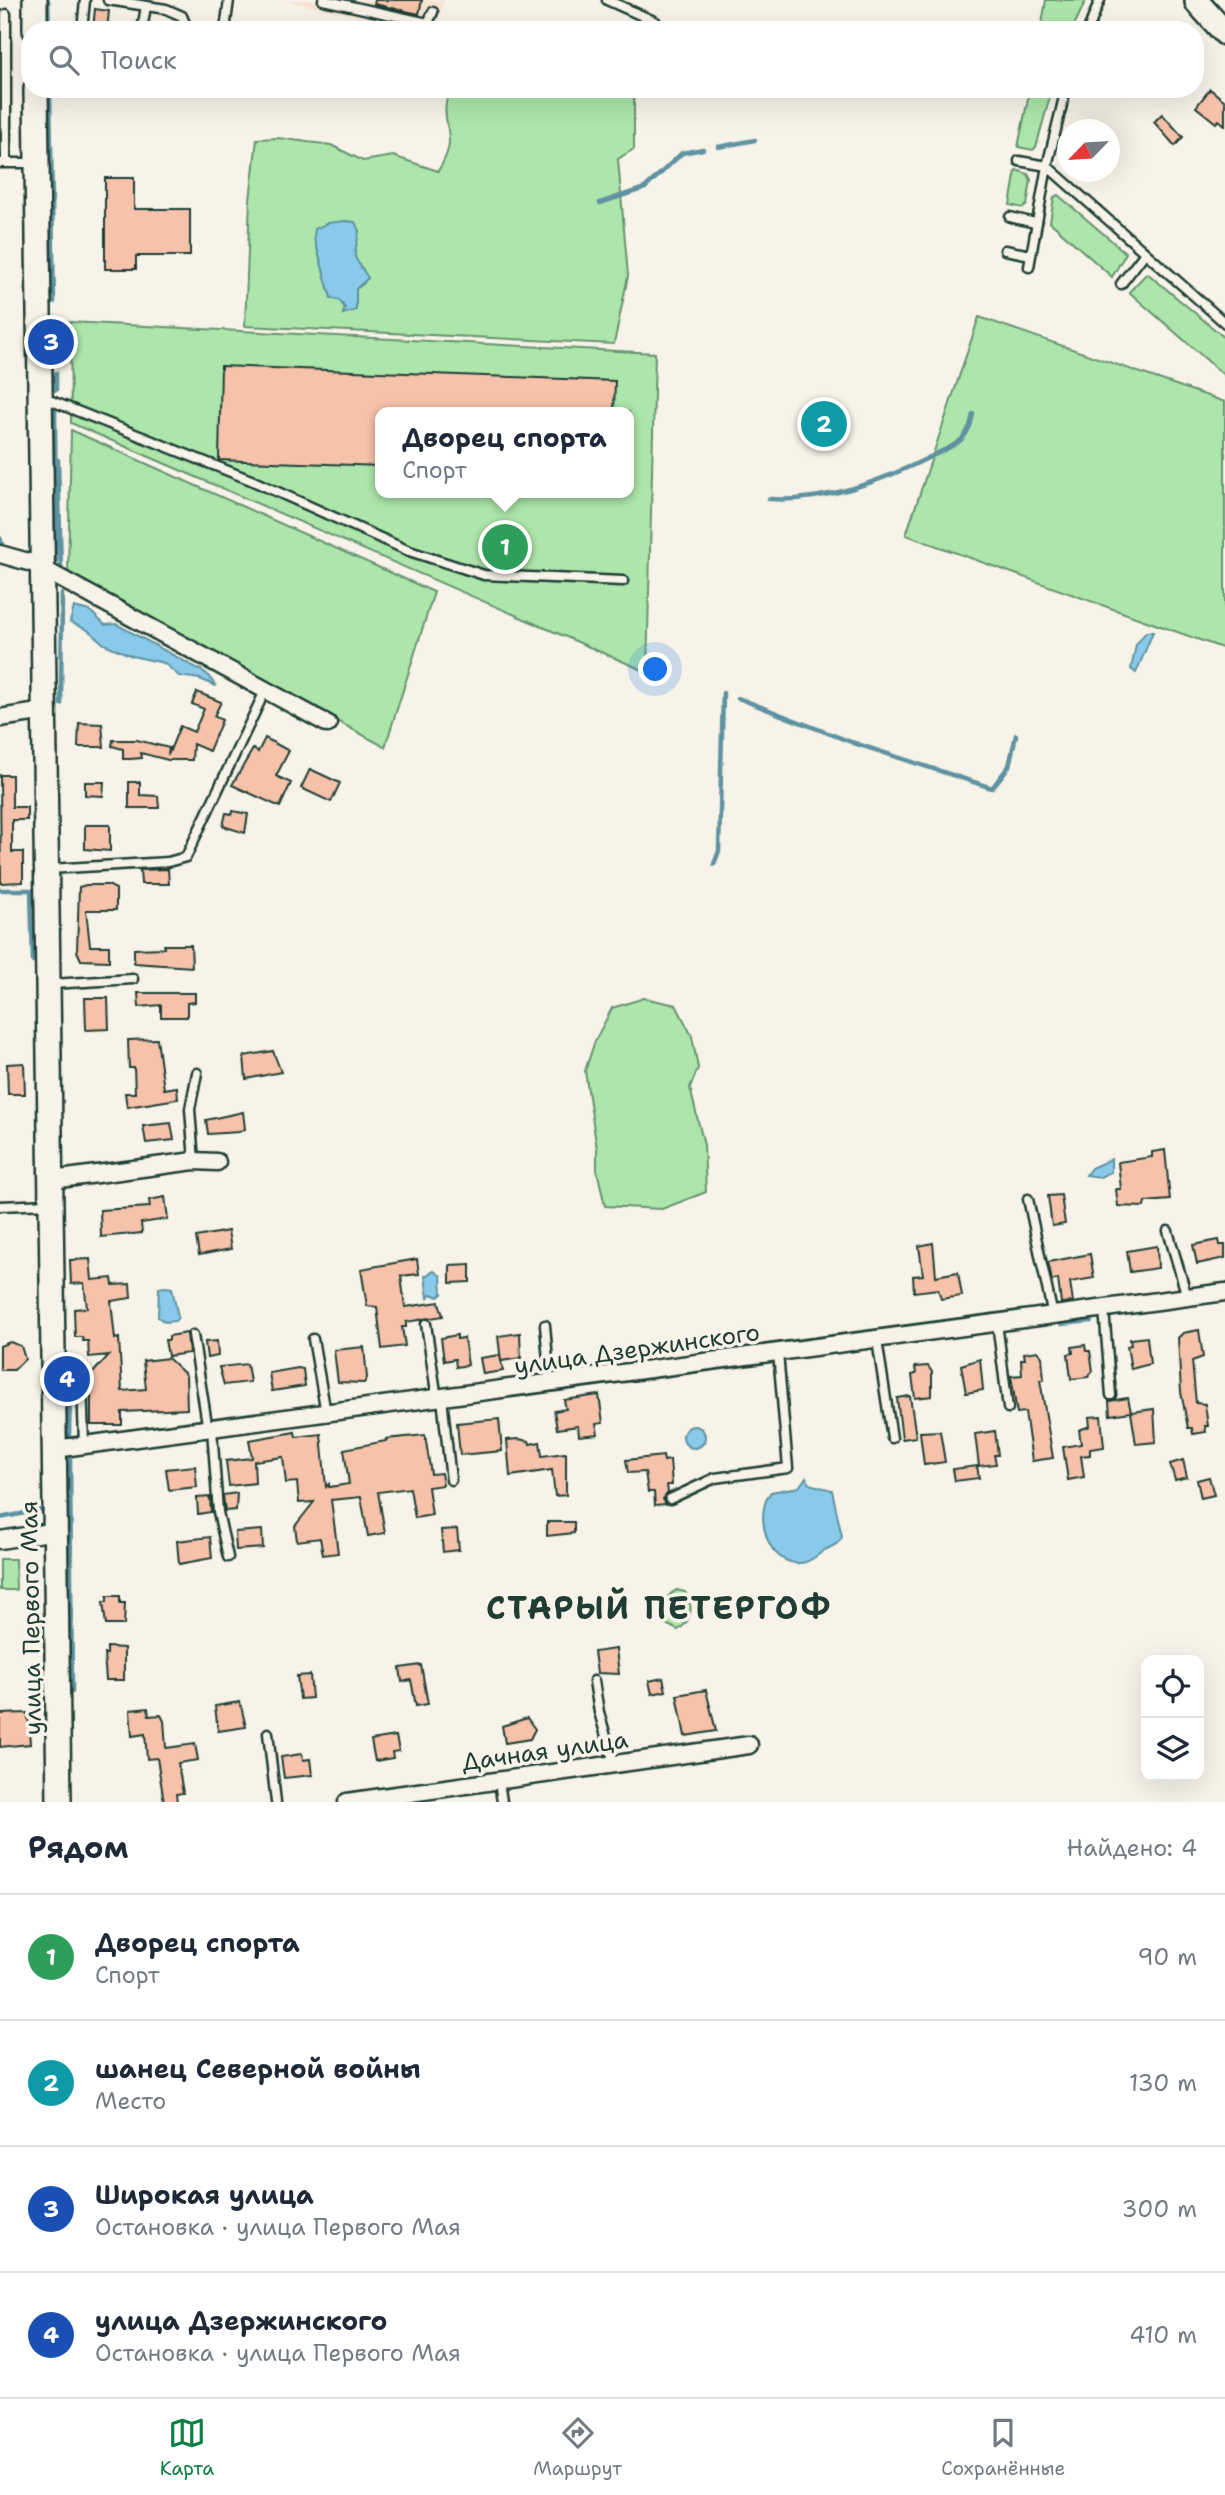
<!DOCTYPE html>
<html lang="ru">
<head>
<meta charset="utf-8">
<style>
	body { margin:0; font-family:"Shantell Sans",sans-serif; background:#f2f2f3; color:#1f2937 }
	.controls { position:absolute; right:21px; bottom:21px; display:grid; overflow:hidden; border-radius:14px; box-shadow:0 7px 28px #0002 }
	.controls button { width:63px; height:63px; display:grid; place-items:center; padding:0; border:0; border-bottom:2px solid #e0e1e3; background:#fff; color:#1f2937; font:35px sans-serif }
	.compass { position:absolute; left:1057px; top:119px; width:63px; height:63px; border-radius:50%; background:#fff; box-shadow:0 7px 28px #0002; rotate:245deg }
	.you { position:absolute; left:656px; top:670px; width:24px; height:24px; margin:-18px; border:5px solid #fff; border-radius:50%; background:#1a73e8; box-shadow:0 0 0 10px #1a73e833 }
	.badge { display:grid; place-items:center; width:46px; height:46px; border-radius:50%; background:#0b8043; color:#fff; font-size:23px; font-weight:700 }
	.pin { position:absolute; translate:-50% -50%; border:4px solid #fff; box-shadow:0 2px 7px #0006 }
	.popup { position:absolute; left:375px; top:407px; width:259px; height:91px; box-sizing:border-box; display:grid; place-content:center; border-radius:14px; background:#fff; filter:drop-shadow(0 2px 5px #0005); font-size:23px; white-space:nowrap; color:#747a83 }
	.popup b { font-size:26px; color:#1f2937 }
	.popup::after { content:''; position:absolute; left:50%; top:100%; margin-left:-14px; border:14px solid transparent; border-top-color:#fff }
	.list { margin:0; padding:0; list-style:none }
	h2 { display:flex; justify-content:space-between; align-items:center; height:91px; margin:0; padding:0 28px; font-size:30px }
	h2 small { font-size:23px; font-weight:400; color:#747a83 }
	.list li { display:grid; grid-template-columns:46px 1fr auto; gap:21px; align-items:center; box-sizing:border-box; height:126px; padding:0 28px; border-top:2px solid #e0e1e3 }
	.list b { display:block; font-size:26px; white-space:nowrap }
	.list p { margin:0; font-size:23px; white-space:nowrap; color:#747a83 }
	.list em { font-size:23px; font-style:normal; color:#747a83 }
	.icon { flex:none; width:38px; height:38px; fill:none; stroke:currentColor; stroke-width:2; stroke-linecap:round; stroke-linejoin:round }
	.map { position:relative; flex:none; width:1225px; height:1802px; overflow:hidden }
	.search { position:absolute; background:#fff; box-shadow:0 7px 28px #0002; left:21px; right:21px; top:21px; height:77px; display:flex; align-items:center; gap:18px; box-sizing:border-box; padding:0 24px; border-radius:28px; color:#747a83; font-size:26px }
	.sheet { height:595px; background:#fff }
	nav { display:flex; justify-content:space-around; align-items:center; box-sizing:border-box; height:98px; border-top:2px solid #e0e1e3; background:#fff; font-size:19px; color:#747a83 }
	nav a { display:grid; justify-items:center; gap:4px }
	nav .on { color:#0b8043 }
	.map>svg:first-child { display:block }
	.built { fill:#f7e4d5 }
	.green { fill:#ade6aa; stroke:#66926f; stroke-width:2; fill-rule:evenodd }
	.water { fill:#89caea; stroke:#5f92a1; stroke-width:2 }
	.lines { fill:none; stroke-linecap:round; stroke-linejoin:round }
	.stream { stroke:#5f92a1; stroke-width:4.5 }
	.building { fill:#f7c2aa; stroke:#1f3d34; stroke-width:2 }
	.lane-casing { stroke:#1f3d34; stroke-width:13 }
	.street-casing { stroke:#1f3d34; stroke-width:21 }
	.secondary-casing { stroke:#1f3d34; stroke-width:28 }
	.lane { stroke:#f7f3e8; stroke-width:8 }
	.street { stroke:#f7f3e8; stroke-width:16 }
	.secondary { stroke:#f7f3e8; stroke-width:23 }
	.labels { text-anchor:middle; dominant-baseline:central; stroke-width:7; stroke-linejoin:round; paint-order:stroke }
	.street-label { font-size:24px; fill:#1f3d34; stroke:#f7f3e8 }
	.district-label { font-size:32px; font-weight:bold; letter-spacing:2px; fill:#1f3d34; stroke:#f7f3e8 }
</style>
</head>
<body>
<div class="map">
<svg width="1225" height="1802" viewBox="0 0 1225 1802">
	<rect width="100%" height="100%" fill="#f7f3e8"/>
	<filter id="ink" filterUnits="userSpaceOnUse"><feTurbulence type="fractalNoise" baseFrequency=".0143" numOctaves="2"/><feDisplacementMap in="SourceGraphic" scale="14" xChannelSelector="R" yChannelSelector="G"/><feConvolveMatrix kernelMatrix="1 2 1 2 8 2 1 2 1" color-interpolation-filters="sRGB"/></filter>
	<g filter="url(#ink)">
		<path class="built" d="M283 0H444L435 30H420Z"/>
		<path class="green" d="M1046 0H1086L1072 30H1041Z
			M453 89H634V149L618 159 628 276 614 344 245 326 250 200 257 139 278 138 331 145 363 161 393 156 438 171C443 163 448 154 449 144 450 124 438 106 453 89ZM314 237 357 241 352 250 354 262 363 269 364 283 356 289 355 302 343 313 345 308 339 300 331 298Z
			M1030 89H1052L1036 147 1033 150 1018 147Z
			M1016 170 1028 174 1031 180 1027 205 1023 208 1010 205Z
			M1058 195 1126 253 1112 277 1050 222 1054 197Z
			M1147 273 1225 338V376L1129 292Z
			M979 317 1225 402V649L906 535Z
			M70 322 655 353 647 672 71 423ZM381 412H629V493H381Z
			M71 430 434 592 385 747 68 575Z
			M644 998 676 1005 692 1036 698 1068 690 1088 704 1145 706 1192 662 1209 605 1206 597 1170V1149L585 1071 595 1041 612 1008Z
			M0 1559H15L16 1590H0Z
			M677 1590 685 1592C694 1606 692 1621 678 1630L664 1623C660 1610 664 1596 677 1590Z"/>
		<path class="water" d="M345 221 355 222 359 231C354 264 350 249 368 278L356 289V310L343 314 345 308 339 300 331 298 314 237 315 229 328 223Z
			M74 607 90 611 105 625 116 624 206 673 216 686 200 679 179 676 164 663 132 656 104 644 88 630 70 622Z
			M1146 632H1153L1136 673 1131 669 1136 645Z
			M1111 1159V1172L1100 1177 1086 1175 1091 1168Z
			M434 1271 441 1276 442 1294 438 1297 431 1294 428 1298 425 1276Z
			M165 1287 172 1288 178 1317 175 1321 165 1322 158 1317 159 1288Z
			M683 1437a11 11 0 1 1 22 0a11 11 0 1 1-22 0Z
			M806 1477 809 1484 832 1490 842 1537C838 1545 832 1546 825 1550 817 1555 811 1562 801 1563 767 1566 753 1514 771 1492L799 1487Z"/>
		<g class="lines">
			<path class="stream" d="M48 0 49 30
				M50 96 54 302
				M718 147 755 140
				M600 203 645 188 682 153 703 149
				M56 373V390
				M55 409 56 561
				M58 460 61 568
				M769 499C825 503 885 480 934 455 944 450 955 446 962 439 969 431 971 424 973 414
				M0 538 4 550
				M738 698 851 742 992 788 1009 766 1016 735
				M61 704 62 594
				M714 864 719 851 723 693
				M0 890H31L33 961
				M1061 1324 1091 1321
				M69 1435 70 1396
				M70 1459 72 1692
				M0 1518 45 1509"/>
		</g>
		<path class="building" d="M375 0H422L419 14 374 4Z
			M95 9 109 11 107 30H93Z
			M1210 89 1225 101V125L1219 120 1216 123 1196 107Z
			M1162 114 1183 137 1175 146 1154 122Z
			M105 178H134V209H190V256H136V269H105Z
			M221 366 615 381 614 412H381V466L219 460Z
			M197 692 221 702 214 716 222 720 209 751 193 744 192 760H168L141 753 142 758 130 759H123V749L112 746 113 740H137L169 748 168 755 180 726 194 732 204 709 192 704Z
			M79 723 102 724 104 747H78Z
			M265 738 289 751 276 776 291 783 280 807 232 785 253 749 258 752Z
			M310 769 340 783 331 802 301 788Z
			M0 775H12V807H27V820H12V852H23V882L1 883Z
			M85 782H104L103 796 85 795Z
			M129 782H140V795L158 796 159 808H129Z
			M233 811 248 814 245 833 223 826 226 813 232 814Z
			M85 825H110V851L85 849Z
			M168 869 169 884H141L140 870Z
			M86 885H108L116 889V910H86L90 946H109V961L81 960 77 951 79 887Z
			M164 945H191L192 967 134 963V949L164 948Z
			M138 993H195V1002L187 1003V1017H161V1005L139 1007Z
			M85 998H108L109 1029 86 1030Z
			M157 1039 164 1089 177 1087 178 1099 127 1107 125 1093H135L134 1068H129L128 1040Z
			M273 1051 281 1072 246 1079 244 1056Z
			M24 1063 25 1094H8L7 1064Z
			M243 1112 245 1129 239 1132 208 1134 206 1120Z
			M171 1123 174 1140 146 1143 143 1126Z
			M1165 1150 1170 1200 1145 1202 1144 1207 1118 1206 1116 1189H1121L1118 1162 1152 1157V1152Z
			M1061 1195 1065 1224 1052 1226 1048 1196Z
			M165 1197 168 1219 141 1223 142 1233 101 1237 100 1210 150 1207 149 1200Z
			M228 1231 231 1249 199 1255 196 1237Z
			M1219 1240 1220 1245H1225V1258L1197 1264 1193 1245Z
			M933 1243 936 1276 958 1272 962 1296 941 1299 938 1289 914 1292 913 1276 923 1275 919 1246Z
			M1157 1246 1158 1268 1130 1272 1127 1251Z
			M1090 1254 1094 1278 1070 1282 1073 1302 1061 1303 1058 1279 1052 1281 1048 1262Z
			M90 1259 92 1280 112 1278 113 1285 130 1284 131 1298 111 1301 115 1339 119 1338 122 1391 146 1389 143 1361 168 1358 186 1375 187 1409 122 1412V1425H91V1375L109 1355 89 1357 88 1341H83L82 1337H75L74 1309 87 1308 84 1283 71 1284 70 1260Z
			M417 1259 419 1274 401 1276 405 1307 439 1302 443 1316 406 1322V1327H402L405 1346 382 1349 377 1307 367 1306 361 1269Z
			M470 1264V1282L450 1283V1265Z
			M1199 1330 1203 1357 1192 1361 1196 1403 1205 1404 1208 1426H1205L1206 1432 1193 1434 1192 1428H1188L1181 1392 1178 1338 1183 1333Z
			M187 1333 189 1353 168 1356 165 1340H169V1336Z
			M520 1333 521 1358 501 1361 498 1336Z
			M457 1335V1339L464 1338 468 1365 456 1367 455 1359 444 1361 441 1338Z
			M1147 1337 1150 1364 1131 1369 1127 1346 1131 1345 1130 1339Z
			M217 1341 218 1356 207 1358 205 1342Z
			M10 1342 21 1346 25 1359 14 1370H0V1346Z
			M1085 1345 1086 1351H1090L1093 1371 1088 1377 1071 1379 1068 1354 1073 1353 1072 1347Z
			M364 1347 367 1378 364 1383 338 1382 334 1350Z
			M1038 1351 1042 1357 1044 1380H1040L1053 1458 1032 1461 1025 1412 1017 1413 1011 1376 1022 1375 1021 1359H1025L1024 1353Z
			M500 1355 503 1371 483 1374 480 1358Z
			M980 1359 983 1390 966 1393 961 1365Z
			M247 1364 250 1382 224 1385 219 1367Z
			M928 1366 932 1372V1396L915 1398 912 1375 916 1374 915 1367Z
			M298 1368 303 1369 305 1386 272 1391 269 1373Z
			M599 1395 603 1423 596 1424 598 1434 579 1436 578 1426 557 1429 554 1411 566 1409 564 1400Z
			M910 1396 916 1437 902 1439 897 1398Z
			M1128 1398 1131 1412 1110 1415 1109 1401Z
			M1154 1409 1156 1442 1136 1444 1131 1412Z
			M1101 1416 1104 1447 1090 1449V1455L1081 1456 1084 1477 1068 1480 1063 1447 1081 1444 1079 1430 1090 1426 1089 1417Z
			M499 1419 502 1451 460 1455 457 1423Z
			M940 1431 945 1462 924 1465 920 1432Z
			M995 1431 998 1455H994L996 1464 979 1466 975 1434Z
			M295 1432 296 1437 321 1434 326 1487 329 1484V1487L349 1484 344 1449 386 1441V1439L425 1435 431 1474 441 1473 443 1485 428 1487 432 1515 415 1518 410 1488 378 1492 385 1533 368 1536 361 1497 331 1500 338 1553 323 1555 320 1538 297 1541 295 1526 314 1502 299 1503 297 1482 286 1483 283 1457 254 1461 255 1483 229 1486 226 1461 252 1458 249 1440Z
			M518 1439 529 1441 530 1444 540 1442 542 1456 566 1453V1495L555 1496 552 1470 510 1476 507 1440Z
			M663 1456 664 1461 670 1460 672 1485H667L668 1493 663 1499 666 1504 655 1505 654 1492H648L645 1472 628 1473 626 1460Z
			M1183 1460 1187 1477 1175 1480 1170 1464Z
			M195 1466 197 1487 169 1490 166 1469Z
			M977 1466 979 1478 955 1481 953 1469Z
			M1209 1477 1214 1495 1201 1498 1197 1480Z
			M237 1493 236 1510 225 1511 223 1495Z
			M210 1497 211 1512 198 1514 197 1498Z
			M547 1522H574V1533L547 1536Z
			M457 1529 459 1550 443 1552 441 1530Z
			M262 1530 263 1548 236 1550 235 1532Z
			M210 1537 212 1558 179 1564 177 1541Z
			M107 1596H120V1603H125L124 1625H106L103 1602H107Z
			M107 1647 124 1648V1680H106L104 1654H107Z
			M616 1649 619 1674 597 1673 594 1652Z
			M421 1665 428 1704 416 1706 411 1680 402 1682 400 1668Z
			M310 1675 312 1698 300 1699 297 1676Z
			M663 1678 666 1691 652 1694 649 1681Z
			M706 1690 716 1731 685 1736 677 1695Z
			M240 1702 246 1727 218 1731 215 1706Z
			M148 1708 149 1716 161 1715 164 1721 166 1748 195 1744 198 1760 178 1763 183 1793 176 1794 177 1802H164L157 1758 147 1759 145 1734 132 1736 130 1710Z
			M28 1713 30 1744 0 1747V1714Z
			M527 1718 535 1729 530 1739 505 1743 502 1726Z
			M396 1736 399 1751 392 1752 393 1758 375 1761 371 1740Z
			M302 1754 303 1760 310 1759 312 1775 284 1778 281 1757Z"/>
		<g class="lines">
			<g class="lane-casing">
				<path id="lane" d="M108 0 166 9 182 16 185 23 183 30
					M323 0 428 23 433 12
					M607 0 656 22
					M6 14V163
					M82 30 85 0
					M142 30 146 6
					M225 30 229 0
					M1088 30 1100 0
					M1066 89 1047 166 1225 323
					M1019 161 1047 166 1029 267
					M0 163H35
					M1010 217 1035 223
					M1005 250 1031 255
					M1121 284 1145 253
					M44 398 251 480 409 551 484 575 623 581
					M49 869 168 862 186 857 265 691
					M52 984 133 979
					M194 1161 190 1109 197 1073
					M1028 1199 1053 1316
					M0 1206 49 1204
					M1168 1231 1187 1297
					M1104 1309 1111 1395
					M997 1323 1008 1408
					M426 1324 437 1399
					M545 1325 550 1384
					M193 1335 208 1430
					M313 1339 326 1413
					M877 1340 892 1438
					M82 1378 84 1445
					M442 1398 451 1480
					M212 1429 218 1512 228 1557
					M670 1499 715 1478 788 1468 778 1353
					M594 1681 599 1712 614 1764
					M268 1733 276 1802
					M499 1781 502 1802"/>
			</g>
			<g class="street-casing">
				<path id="street" d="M0 554 32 563 328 724
					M0 718 45 711
					M52 1180 194 1161 217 1162
					M55 1449 1225 1292
					M0 1540 56 1531
					M347 1802 749 1745"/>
			</g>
			<g class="secondary-casing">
				<path id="secondary" d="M35 0V30
					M1197 2 1225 33
					M36 89 59 1802"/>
			</g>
			<use href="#lane" class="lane"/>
			<use href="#street" class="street"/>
			<use href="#secondary" class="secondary"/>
		</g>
	</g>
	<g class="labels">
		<g class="street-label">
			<text transform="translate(637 1349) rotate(-8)">улица Дзержинского</text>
			<text transform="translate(31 1618) rotate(-91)">улица Первого Мая</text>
			<text transform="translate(545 1751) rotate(-8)">Дачная улица</text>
		</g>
		<g class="district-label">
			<text x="659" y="1607">СТАРЫЙ ПЕТЕРГОФ</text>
		</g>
	</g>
</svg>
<div class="controls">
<button><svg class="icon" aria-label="locate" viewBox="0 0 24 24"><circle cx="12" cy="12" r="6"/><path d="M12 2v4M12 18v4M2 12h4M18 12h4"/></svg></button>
<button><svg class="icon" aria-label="layers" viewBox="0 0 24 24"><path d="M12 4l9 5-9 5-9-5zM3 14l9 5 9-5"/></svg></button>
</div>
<svg class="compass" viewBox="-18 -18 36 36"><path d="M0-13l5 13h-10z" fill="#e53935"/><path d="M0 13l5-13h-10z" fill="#747a83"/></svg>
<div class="you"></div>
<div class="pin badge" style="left:505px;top:547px;background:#2e9e5b">1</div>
<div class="popup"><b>Дворец спорта</b>Спорт</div>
<div class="pin badge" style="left:824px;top:424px;background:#0f9aa8">2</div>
<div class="pin badge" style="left:51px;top:342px;background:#1a4fb4">3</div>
<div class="pin badge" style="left:67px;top:1379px;background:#1a4fb4">4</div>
<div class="search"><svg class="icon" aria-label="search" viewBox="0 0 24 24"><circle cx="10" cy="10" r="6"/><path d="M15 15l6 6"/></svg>Поиск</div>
</div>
<section class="sheet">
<h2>Рядом<small>Найдено: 4</small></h2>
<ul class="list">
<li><span class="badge" style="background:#2e9e5b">1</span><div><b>Дворец спорта</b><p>Спорт</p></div><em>90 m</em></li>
<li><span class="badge" style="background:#0f9aa8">2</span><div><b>шанец Северной войны</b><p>Место</p></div><em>130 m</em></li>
<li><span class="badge" style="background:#1a4fb4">3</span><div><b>Широкая улица</b><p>Остановка · улица Первого Мая</p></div><em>300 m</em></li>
<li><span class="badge" style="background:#1a4fb4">4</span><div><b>улица Дзержинского</b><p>Остановка · улица Первого Мая</p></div><em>410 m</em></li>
</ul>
</section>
<nav>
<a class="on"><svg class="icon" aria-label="map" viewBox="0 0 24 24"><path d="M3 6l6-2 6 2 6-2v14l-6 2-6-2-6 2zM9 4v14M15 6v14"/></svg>Карта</a>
<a><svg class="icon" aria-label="directions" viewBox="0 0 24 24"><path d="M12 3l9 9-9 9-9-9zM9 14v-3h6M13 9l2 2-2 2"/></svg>Маршрут</a>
<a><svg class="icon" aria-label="saved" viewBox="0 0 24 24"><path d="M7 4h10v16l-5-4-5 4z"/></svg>Сохранённые</a>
</nav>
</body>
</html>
